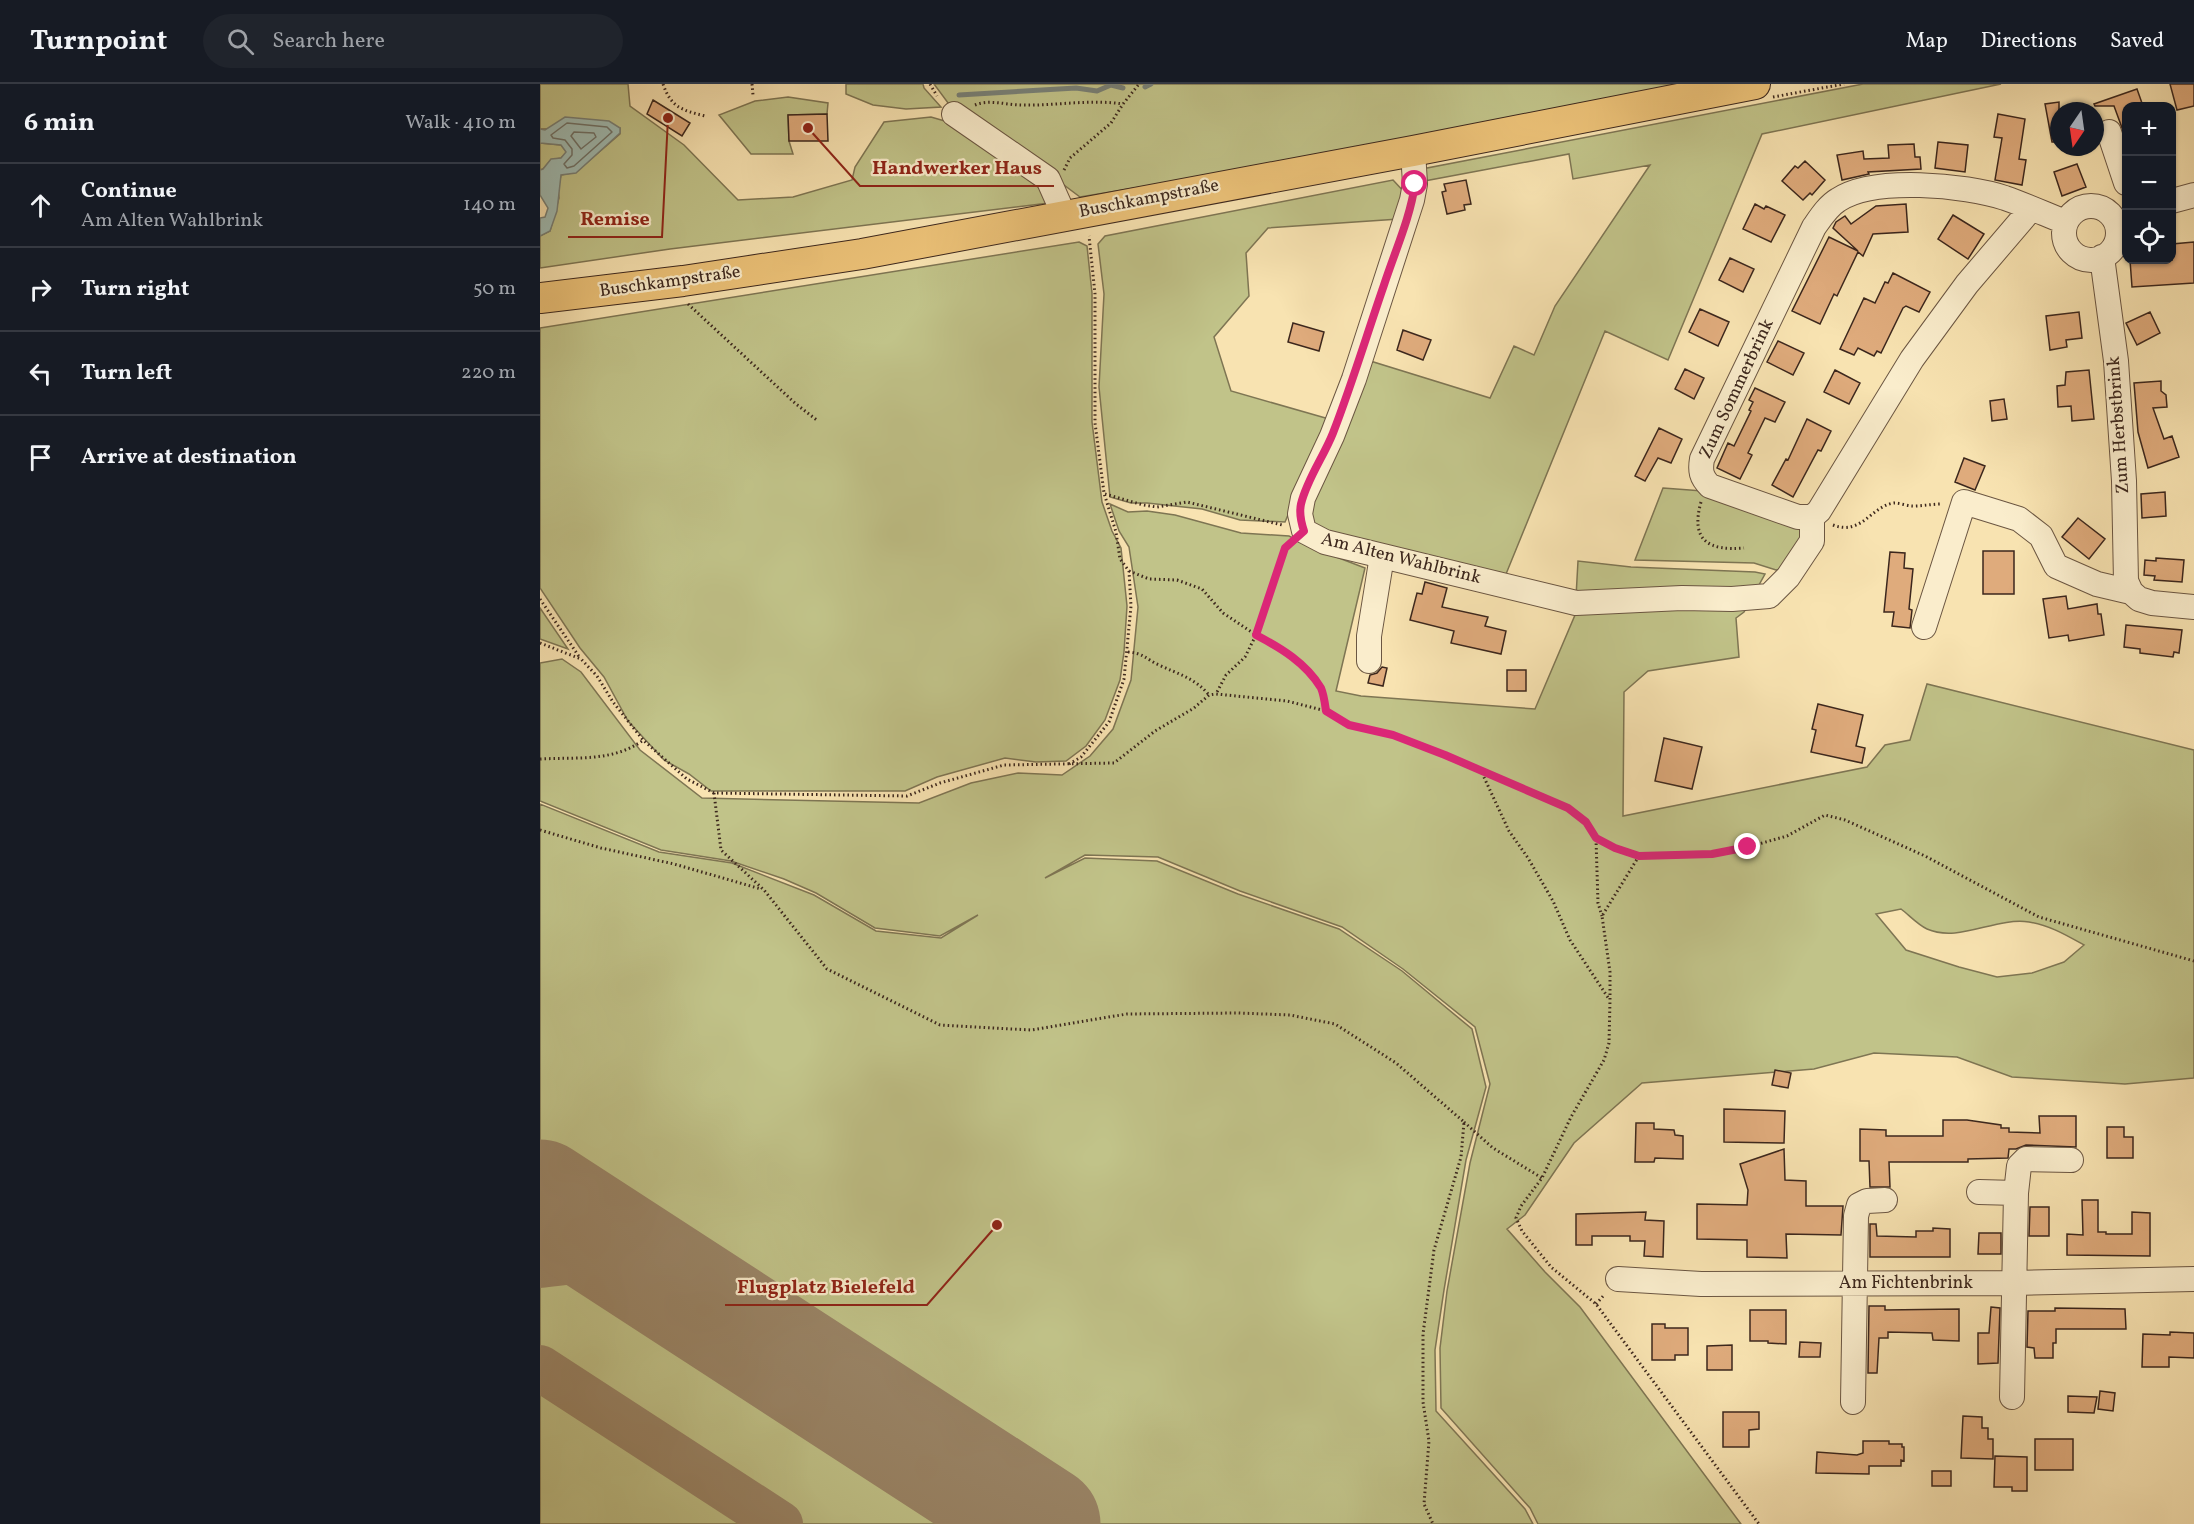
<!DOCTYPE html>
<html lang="en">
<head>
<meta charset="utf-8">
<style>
	body { margin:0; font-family:Vollkorn,serif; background:#20242c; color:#f1f3f6 }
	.controls { position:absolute; right:18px; top:18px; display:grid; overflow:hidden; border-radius:12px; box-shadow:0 2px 4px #0004 }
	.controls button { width:54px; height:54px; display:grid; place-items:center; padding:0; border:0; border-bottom:2px solid #363941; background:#171b24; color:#f1f3f6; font:30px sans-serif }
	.compass { position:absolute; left:1510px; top:18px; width:54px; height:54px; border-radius:50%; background:#171b24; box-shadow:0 2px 4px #0004; rotate:193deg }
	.stop { position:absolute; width:18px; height:18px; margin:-14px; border:4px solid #db2777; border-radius:50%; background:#fff }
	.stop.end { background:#db2777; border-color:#fff; box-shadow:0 2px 6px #0008 }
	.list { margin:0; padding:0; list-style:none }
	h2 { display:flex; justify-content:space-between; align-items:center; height:78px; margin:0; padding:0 24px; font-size:26px }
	h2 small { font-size:20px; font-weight:400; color:#9ea1a6 }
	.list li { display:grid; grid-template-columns:39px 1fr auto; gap:18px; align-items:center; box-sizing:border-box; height:84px; padding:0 24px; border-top:2px solid #363941 }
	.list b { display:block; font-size:22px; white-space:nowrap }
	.list p { margin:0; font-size:20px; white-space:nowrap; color:#9ea1a6 }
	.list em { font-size:20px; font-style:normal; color:#9ea1a6 }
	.icon { flex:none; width:33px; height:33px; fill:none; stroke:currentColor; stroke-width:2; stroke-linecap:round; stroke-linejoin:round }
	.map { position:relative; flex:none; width:1654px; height:1440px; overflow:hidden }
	header { display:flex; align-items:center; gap:36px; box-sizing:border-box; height:84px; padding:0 30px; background:#171b24; border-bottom:2px solid #363941 }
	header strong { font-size:28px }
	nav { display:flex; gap:33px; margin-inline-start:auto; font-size:21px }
	.search { width:420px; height:54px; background:#20242c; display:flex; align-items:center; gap:15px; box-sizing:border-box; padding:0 21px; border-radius:33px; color:#9ea1a6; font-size:22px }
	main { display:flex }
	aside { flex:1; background:#171b24 }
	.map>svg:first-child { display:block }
	.green { fill:#c1c389; stroke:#7e7553; stroke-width:1.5; fill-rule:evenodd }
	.water { fill:#a0bdb5; stroke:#788178; stroke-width:1.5 }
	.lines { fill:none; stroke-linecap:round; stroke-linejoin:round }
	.shore { stroke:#6e7269; stroke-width:1.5 }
	.stream { stroke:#788178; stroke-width:5 }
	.taxiway { stroke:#9a8567; stroke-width:46 }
	.runway { stroke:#9a8567; stroke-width:117 }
	.building { fill:#dfab7c; stroke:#3c271d; stroke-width:1.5 }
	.minor-casing { stroke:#6b5642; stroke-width:26 }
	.major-casing { stroke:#3c271d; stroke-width:32 }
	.path { stroke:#3c271d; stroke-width:3; stroke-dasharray:1.5 3; stroke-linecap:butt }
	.minor { stroke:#faedcc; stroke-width:24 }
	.major { stroke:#ecc278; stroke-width:30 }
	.route { stroke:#db2777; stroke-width:8 }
	.labels { text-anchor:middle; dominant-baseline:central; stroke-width:4.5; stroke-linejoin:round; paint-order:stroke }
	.street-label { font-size:18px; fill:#3c271d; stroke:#faedcc }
	.leader { fill:none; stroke:#8f2418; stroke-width:2 }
	.callout-dot { fill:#8f2418; stroke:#faedcc; stroke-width:2 }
	.callout-label { font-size:20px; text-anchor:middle; font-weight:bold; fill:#8f2418; stroke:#faedcc; stroke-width:4.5; stroke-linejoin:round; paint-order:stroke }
</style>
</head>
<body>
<header>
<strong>Turnpoint</strong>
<div class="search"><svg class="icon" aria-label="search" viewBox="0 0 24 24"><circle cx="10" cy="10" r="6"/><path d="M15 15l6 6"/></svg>Search here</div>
<nav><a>Map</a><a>Directions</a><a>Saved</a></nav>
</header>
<main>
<aside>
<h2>6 min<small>Walk · 410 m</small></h2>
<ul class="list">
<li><svg class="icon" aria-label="ahead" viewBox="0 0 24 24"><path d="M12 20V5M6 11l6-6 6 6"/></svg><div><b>Continue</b><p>Am Alten Wahlbrink</p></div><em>140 m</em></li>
<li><svg class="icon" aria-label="right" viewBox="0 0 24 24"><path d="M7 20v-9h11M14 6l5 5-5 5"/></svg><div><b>Turn right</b></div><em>50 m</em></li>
<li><svg class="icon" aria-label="left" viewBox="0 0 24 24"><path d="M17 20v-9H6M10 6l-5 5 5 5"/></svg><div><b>Turn left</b></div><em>220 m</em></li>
<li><svg class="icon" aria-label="arrive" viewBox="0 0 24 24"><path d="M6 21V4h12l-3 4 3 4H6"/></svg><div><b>Arrive at destination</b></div></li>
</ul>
</aside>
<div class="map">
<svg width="1654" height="1440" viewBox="0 0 1654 1440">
	<rect width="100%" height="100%" fill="#f8e3b1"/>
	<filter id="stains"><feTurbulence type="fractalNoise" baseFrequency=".00333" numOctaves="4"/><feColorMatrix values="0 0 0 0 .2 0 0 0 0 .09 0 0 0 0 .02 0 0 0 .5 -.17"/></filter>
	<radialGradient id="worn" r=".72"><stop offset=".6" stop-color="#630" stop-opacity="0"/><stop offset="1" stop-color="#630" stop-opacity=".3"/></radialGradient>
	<path class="green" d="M0 0H88L90 22 144 61 198 116 253 113 312 96 315 83 344 38 391 33 415 40 504 101 509 119 130 165 0 184V152L10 147 19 114 18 105 21 91 36 88 80 50V44L0 45Z
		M306 0H383L384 4 401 23 366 25 333 21 306 10Z
		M394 0H1161L643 96 540 113 480 68 414 27Z
		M1323 0H1461L1222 50 1128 276 1065 247 964 495 821 462 770 440 767 422 827 276 950 314 974 262 994 271 1015 222 1110 81 1033 95 1029 70 879 98 882 85Z
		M248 13 288 19 287 30 248 31 249 57 253 70H211L179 31 215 17Z
		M0 59 21 61 27 68 21 74 11 76 3 85 0 86Z
		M853 96 866 110 859 135 728 144 706 169 709 212 674 253 691 307 789 335 745 438 700 436 662 425 607 419H591L570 413 559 303 564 210 558 160 565 152Z
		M539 158 547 162 552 209V338L562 418 572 447 581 464 587 522 584 568 580 596 565 636 546 662 526 677 496 678 465 674 397 693 365 707H171L149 690 124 676 88 637 64 593 40 564 0 504V244Z
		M1123 404 1163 407 1258 440 1266 447 1247 484 1236 486 1214 479 1095 476Z
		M570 420 588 428 607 427 635 431 701 449 749 452 773 464 825 484 796 607 821 612 995 625 1035 531 1038 477 1091 483 1215 488 1225 490 1204 528 1196 534 1199 573 1108 587 1084 608 1083 732 1327 683 1345 661 1370 656 1387 600 1654 666V994L1585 1000 1472 993 1417 973 1334 969 1274 985 1102 999 1034 1059 985 1131 967 1145 1005 1188 1040 1223 1201 1440H998L990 1424 901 1324 900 1264 907 1207 930 1079 950 1000 935 943 863 885 802 843 700 807 618 773 545 771 505 794 545 774 617 777 698 810 799 845 862 887 932 945 946 1003 926 1076 904 1206 895 1266 896 1327 985 1425 993 1440H0V720L119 768 192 779 274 811 336 847 401 854 438 831 400 852 335 844 276 809 244 795 191 777 121 766 0 717V579L22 575 41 588 100 666 162 714 379 719 431 699 478 689 522 691 550 672 573 645 591 596 598 523 589 463 579 447ZM1361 825C1369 831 1378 841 1387 845 1419 859 1455 833 1489 838 1509 841 1526 851 1544 861L1524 878 1492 889 1457 893 1419 883 1366 866 1336 830Z
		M0 524 28 565 0 555Z"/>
	<path class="water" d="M25 33 69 37 80 44V49L36 89 21 91 17 127 10 147 0 152V134L5 133 8 124 0 111V86L3 85 11 75 21 74 26 68 21 61 0 59V45L5 46Z"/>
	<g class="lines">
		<path class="shore" d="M27 39 67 43 72 48 34 82 27 84 24 80 32 71V65L25 56 13 54 11 51Z
			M34 48 54 49 56 53 41 65 31 52Z"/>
		<path class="stream" d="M605 3 611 0
			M419 11 536 4 557 7 571 1 583 4"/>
		<path class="taxiway" d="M0 1116C21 1135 27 1160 0 1178
			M0 1181C45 1176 74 1169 117 1190
			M0 1284 240 1440
			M397 1371C422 1394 432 1406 439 1440"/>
		<path class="runway" d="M0 1114 502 1440"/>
	</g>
	<path class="building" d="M1630 0H1654V22L1637 26Z
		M1597 5 1603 22H1587L1585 52 1574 22H1555L1554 20Z
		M113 16 150 39 142 52 107 30Z
		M1519 18V58H1512L1505 20Z
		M287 30 288 57H249L248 31Z
		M1458 30 1485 35 1479 75 1486 76 1482 101 1455 96 1462 54 1454 53Z
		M1398 58 1428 61 1425 88 1395 84Z
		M1374 60 1375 73H1380L1381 85 1328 88 1329 90 1302 96 1297 71 1323 67 1324 75 1349 74 1348 61Z
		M1265 77 1285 96 1272 111 1270 109 1263 116 1242 97 1255 82 1258 84Z
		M1537 80 1546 103 1522 112 1514 88Z
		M926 96 931 120 924 121 925 126 907 130 902 108 906 107 904 100Z
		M1215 120 1224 125 1226 122 1245 131 1231 158 1203 145Z
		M1366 120 1368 148 1333 150 1323 172 1318 168 1297 212 1294 210 1280 240 1252 227 1289 153 1318 167 1293 144 1296 138 1305 132 1311 140 1336 122Z
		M1413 131 1444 150 1428 175 1398 155Z
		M1654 158V199L1592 203 1590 176H1632V160Z
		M1190 174 1214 185 1203 208 1179 196Z
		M1353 189 1390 208 1379 228 1366 222 1363 224 1341 269 1337 267 1334 272 1318 264 1314 271 1300 265 1324 214 1335 219 1345 198 1348 199Z
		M1160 225 1189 238 1178 262 1149 248Z
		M1539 228 1542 254 1526 256 1527 263 1510 266 1506 232Z
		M1610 228 1620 249 1597 261 1586 239Z
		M753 239 784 248 779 267 748 258Z
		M863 246 891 256 883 276 857 266Z
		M1238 257 1264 269 1253 291 1227 278Z
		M1145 285 1164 294 1154 315 1135 305Z
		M1295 286 1320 299 1309 320 1284 308Z
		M1549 286 1554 335 1532 337 1531 322 1518 323 1517 302 1525 301 1526 288Z
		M1621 297V307L1626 311 1627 323 1613 324 1624 355 1632 352 1639 373 1608 384 1598 348 1594 299Z
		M1215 304 1245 318 1235 338 1225 334 1208 369 1212 371 1200 395 1177 384 1188 359 1194 362 1211 327 1209 326 1213 318 1209 316Z
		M1464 315 1467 335 1452 337 1450 317Z
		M1267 335 1291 347 1281 367 1278 366 1253 413 1232 401 1246 375 1248 376Z
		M1119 344 1142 355 1131 379 1118 374 1105 397 1095 392Z
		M1424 374 1445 382 1435 406 1415 398Z
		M1625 408 1626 432 1602 434 1601 410Z
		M1538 434 1565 455 1549 475 1522 453Z
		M1443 467H1474V510H1443Z
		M1350 468 1365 469 1364 484 1373 485 1369 525 1372 526 1370 544 1352 542 1354 528H1344Z
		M1616 474 1644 476 1642 498 1614 496 1615 492 1604 491 1605 476 1616 477Z
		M885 498 907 504 902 523 948 533 945 542 966 547 961 570 911 559 914 547 870 536 877 509 882 510Z
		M1526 512 1528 525 1557 520 1558 530H1561L1564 551 1529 557 1528 551 1509 554 1503 515Z
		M1586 541 1642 546 1639 569 1634 568 1633 573 1600 569V565L1584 563Z
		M842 583 847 584 843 602 828 599 830 591 837 589Z
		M967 586H986V607H967Z
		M1278 620 1323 631 1316 662 1325 664 1322 679 1271 668 1276 646 1272 645Z
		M1124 654 1162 663 1152 705 1115 697Z
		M1235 986 1251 989 1248 1004 1232 1001Z
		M1184 1025 1245 1027 1244 1059 1184 1058Z
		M1499 1032H1536V1063L1486 1061 1476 1065H1469L1468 1074 1428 1075V1078H1349L1350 1103H1330L1329 1077H1320V1045L1346 1046V1052H1403V1036H1427L1461 1041V1044H1469V1048L1500 1049Z
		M1096 1039H1114V1045L1134 1046 1135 1051 1143 1052V1075L1115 1074 1114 1078H1095Z
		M1567 1043H1584V1053H1593V1074H1567Z
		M1244 1065 1245 1096 1266 1097V1122H1303L1301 1151 1246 1150 1247 1174 1207 1173V1156L1157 1155V1120L1207 1121 1208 1106 1200 1080Z
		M1542 1116H1558V1148H1566V1150H1592V1128L1610 1129V1172L1527 1171V1150L1543 1151Z
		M1490 1123H1509V1152H1489Z
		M1106 1128 1105 1136 1124 1137 1123 1173 1104 1172 1105 1157H1090V1152H1052V1161H1036V1130Z
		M1330 1140H1336L1337 1152 1376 1153V1147H1393V1144L1410 1145V1173H1330Z
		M1439 1149H1461V1170H1438Z
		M1329 1222H1345V1226L1419 1225V1257L1393 1256 1392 1249 1348 1248V1254H1339L1337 1289H1328Z
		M1451 1223 1460 1224 1458 1279 1438 1280V1249H1449Z
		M1515 1224 1585 1225 1586 1245H1516V1259H1513V1274H1495L1494 1264 1487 1263 1488 1227H1515Z
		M1210 1226H1246V1260L1228 1259V1257H1210Z
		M1112 1240H1125V1244H1148V1271H1135V1276H1112Z
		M1630 1248 1654 1249V1274L1629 1273V1283H1602L1603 1250 1630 1251Z
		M1260 1258 1281 1259 1280 1273H1259Z
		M1192 1261V1286H1167V1262Z
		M1560 1307 1575 1309 1573 1327 1558 1325Z
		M1528 1312 1557 1313 1554 1329 1528 1328Z
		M1183 1328H1219V1345L1209 1346V1363H1183Z
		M1423 1332 1442 1333V1344H1448V1355H1453V1375L1421 1374Z
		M1495 1355H1533V1386H1495Z
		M1323 1357H1349V1360H1362V1363H1364V1377L1361 1376V1382H1329V1390L1276 1389 1277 1368 1317 1371 1323 1369Z
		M1455 1372 1487 1373V1407H1472V1403H1454Z
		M1392 1387H1411V1402H1392Z"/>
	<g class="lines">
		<g class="minor-casing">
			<path id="minor" d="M414 30 508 95 524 131
				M1569 48 1586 99
				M873 67 875 100 872 116 814 295 792 352 763 414 760 430 764 447 785 458 1036 519 1142 514 1192 515 1229 512 1248 493 1272 457V433
				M1632 117 1654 111
				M1524 149a27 27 0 1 1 54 0a27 27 0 1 1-54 0Z
				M1491 125 1427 200 1372 275 1279 427 1272 433H1258L1170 402C1161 393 1160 387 1162 375L1274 143C1281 133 1288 122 1298 116 1334 92 1425 101 1465 114 1485 121 1505 130 1525 138
				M1562 173 1576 277 1584 397 1586 497 1591 508
				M1384 543 1424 418 1479 435 1501 452 1516 482 1557 500 1591 508 1599 515 1612 519 1654 523
				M829 577V552L842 472
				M1439 1108 1476 1109 1472 1313
				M1476 1109 1479 1082 1486 1075 1531 1076
				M1078 1195 1161 1200 1474 1199 1654 1195
				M1313 1318 1316 1132 1319 1121 1327 1117 1345 1116"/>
		</g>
		<g class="major-casing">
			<path id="major" d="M0 214 143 197 322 170 873 67 1215 0"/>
		</g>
		<path class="path" d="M123 0C131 23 141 26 165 32
			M212 0 213 11
			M390 0 397 12
			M1233 13 1304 0
			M435 21C450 15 466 21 481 21 515 22 549 15 583 20
			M524 86 530 74 571 39 583 20 599 0
			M148 220 256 320 278 337
			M565 410 603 421 617 423 647 418 742 441
			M1161 418C1150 457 1169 467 1204 464
			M1293 441C1322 452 1331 422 1354 419 1360 419 1367 422 1373 422 1383 422 1392 420 1402 420
			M749 460 745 464 716 551C741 564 766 579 781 604 784 610 785 620 786 627
			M589 487 609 495 637 496 662 505 683 529 716 551 705 573 686 591 676 610
			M0 515 40 574
			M0 559 41 575 57 592 73 618 103 656 147 695 174 709 367 712 400 699 464 681 574 679 615 647 654 624 669 611 676 610 747 617 786 627 809 641 853 651 905 671 1028 724 1046 738 1056 755 1075 764 1099 772 1172 770 1208 763 1247 752 1285 731 1305 736 1385 772 1499 833 1654 877
			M588 568C603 569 606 575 619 581 638 590 655 594 669 611
			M0 675C36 673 72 678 102 657
			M529 680 541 673 569 638 584 595 591 522 589 487 580 475 576 448 564 409 555 339V210L549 152
			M942 689 969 747 988 774 1013 817 1030 856 1069 915
			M174 709 181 766 224 806 287 885 400 941 491 946 587 930 698 929 750 931 795 940 856 979 924 1038 921 1073 894 1166 883 1250V1318L889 1357 884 1420 893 1440
			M0 746 61 764 134 780 221 805
			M1056 755 1058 819 1062 832
			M1099 772 1062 832 1070 888V916L1069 959 1064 976 1031 1033 1002 1094 981 1122 976 1134 982 1147 1011 1183 1056 1220 1219 1440
			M924 1038 953 1064 1002 1094
			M1056 1220 1065 1210"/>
		<use href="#minor" class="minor"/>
		<use href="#major" class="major"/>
	</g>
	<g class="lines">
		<path class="route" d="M875 100C870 135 855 167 844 201 827 250 812 300 793 349 784 372 767 395 761 420 759 429 761 438 764 447L745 464 716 551C741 564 766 579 781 604 784 611 785 620 786 627L809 641 853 651 905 671 1028 724 1046 738 1056 754 1075 764 1099 772 1172 770 1208 763"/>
	</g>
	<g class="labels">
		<g class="street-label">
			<text transform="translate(609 115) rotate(-11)">Buschkampstraße</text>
			<text transform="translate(130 198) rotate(-8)">Buschkampstraße</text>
			<text transform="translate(1197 305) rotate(-65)">Zum Sommerbrink</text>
			<text transform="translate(1579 341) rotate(-94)">Zum Herbstbrink</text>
			<text transform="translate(861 475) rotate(14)">Am Alten Wahlbrink</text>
			<text x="1366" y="1199">Am Fichtenbrink</text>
		</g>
	</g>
	<path class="leader" d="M268 44L320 102H514M128 34L122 153H28M457 1141L387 1221H185"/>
	<g class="callout-dot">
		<circle cx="268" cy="44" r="6"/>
		<circle cx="128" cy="34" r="6"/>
		<circle cx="457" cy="1141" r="6"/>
	</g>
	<g class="callout-label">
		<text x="417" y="90">Handwerker Haus</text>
		<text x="75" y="141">Remise</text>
		<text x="286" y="1209">Flugplatz Bielefeld</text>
	</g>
	<rect width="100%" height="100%" filter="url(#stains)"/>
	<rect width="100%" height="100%" fill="url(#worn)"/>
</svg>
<div class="controls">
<button>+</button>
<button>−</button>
<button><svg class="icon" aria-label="locate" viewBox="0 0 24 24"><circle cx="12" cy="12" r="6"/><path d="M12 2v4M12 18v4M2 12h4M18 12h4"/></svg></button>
</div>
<svg class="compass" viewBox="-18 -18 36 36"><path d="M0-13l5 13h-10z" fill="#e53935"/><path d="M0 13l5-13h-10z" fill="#9ea1a6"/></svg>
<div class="stop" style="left:875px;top:100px"></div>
<div class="stop end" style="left:1208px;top:763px"></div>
</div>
</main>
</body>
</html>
